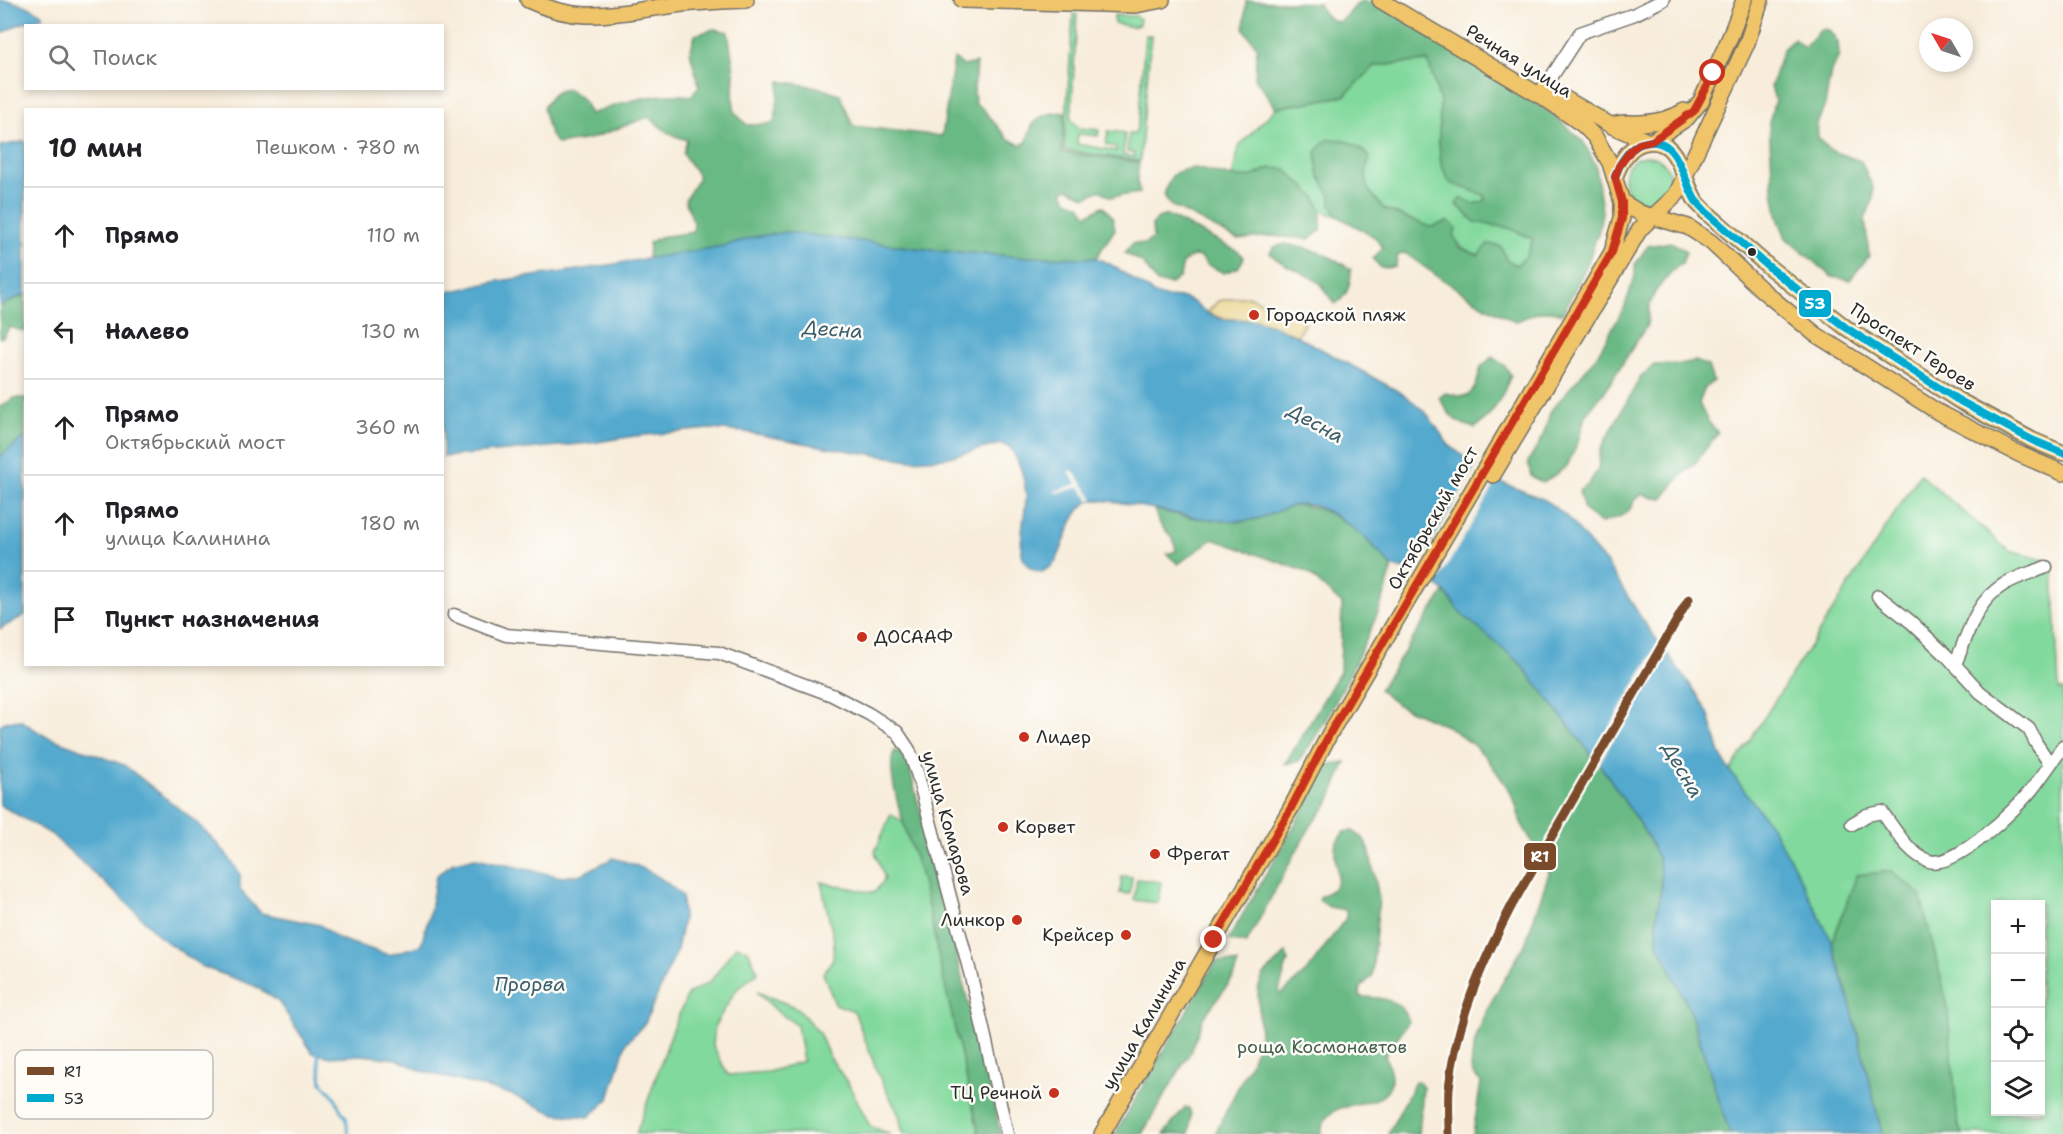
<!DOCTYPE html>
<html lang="ru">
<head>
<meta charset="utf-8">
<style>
	body { margin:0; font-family:"Shantell Sans",sans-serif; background:#f2f2f2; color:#202124 }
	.controls { position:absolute; right:18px; bottom:18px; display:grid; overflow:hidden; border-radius:0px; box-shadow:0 3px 9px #0003 }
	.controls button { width:54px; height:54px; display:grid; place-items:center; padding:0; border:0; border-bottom:2px solid #e0e0e0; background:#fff; color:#202124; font:30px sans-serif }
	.compass { position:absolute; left:1919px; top:18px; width:54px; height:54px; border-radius:50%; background:#fff; box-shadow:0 3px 9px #0003; rotate:309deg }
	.stop { position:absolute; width:18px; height:18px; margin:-14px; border:4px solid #c8321e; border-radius:50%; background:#fff }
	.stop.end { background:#c8321e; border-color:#fff; box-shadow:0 2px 6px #0008 }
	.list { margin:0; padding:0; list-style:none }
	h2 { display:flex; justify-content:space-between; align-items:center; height:78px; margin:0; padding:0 24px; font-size:26px }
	h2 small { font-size:20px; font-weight:400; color:#757577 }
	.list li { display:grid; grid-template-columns:39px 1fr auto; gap:18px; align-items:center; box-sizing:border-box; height:96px; padding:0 24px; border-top:2px solid #e0e0e0 }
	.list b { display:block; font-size:22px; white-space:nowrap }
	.list p { margin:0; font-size:20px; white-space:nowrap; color:#757577 }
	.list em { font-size:20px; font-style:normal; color:#757577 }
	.icon { flex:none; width:33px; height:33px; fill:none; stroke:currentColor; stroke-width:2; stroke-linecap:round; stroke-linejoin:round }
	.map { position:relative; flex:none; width:2063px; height:1134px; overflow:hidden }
	.search { position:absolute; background:#fff; box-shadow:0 3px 9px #0003; left:24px; top:24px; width:420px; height:66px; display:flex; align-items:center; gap:15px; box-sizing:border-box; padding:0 21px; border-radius:0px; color:#757577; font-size:22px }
	.panel { position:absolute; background:#fff; box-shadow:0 3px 9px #0003; left:24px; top:108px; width:420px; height:558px; border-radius:0px }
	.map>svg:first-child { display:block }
	.green { fill:#82d99d; stroke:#568264; stroke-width:1.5; fill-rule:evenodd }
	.forest { fill:#69b984; stroke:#4a7258; stroke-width:1.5 }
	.sand { fill:#eeda9e; stroke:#8c8264; stroke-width:1.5 }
	.water { fill:#52a9ce; stroke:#3e6a7c; stroke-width:1.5 }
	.pier { fill:#f8eddb }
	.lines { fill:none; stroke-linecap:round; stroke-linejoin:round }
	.stream { stroke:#52a9ce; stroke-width:3 }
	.minor-casing { stroke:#736f69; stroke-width:15 }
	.major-casing { stroke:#736f69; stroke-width:18 }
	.minor { stroke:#fff; stroke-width:12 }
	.major { stroke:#f0c469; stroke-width:15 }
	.bus-1-casing { stroke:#fdfcf7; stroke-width:12 }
	.bus-1 { stroke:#00a9ce; stroke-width:8 }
	.rail-1-casing { stroke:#fdfcf7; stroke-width:14 }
	.rail-1 { stroke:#7a4b2a; stroke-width:9 }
	.route { stroke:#c8321e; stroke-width:8 }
	.bus-dot { fill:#2b2b2b; stroke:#fdfcf7; stroke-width:2 }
	.poi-dot { fill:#c8321e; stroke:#fdfcf7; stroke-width:2 }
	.labels { text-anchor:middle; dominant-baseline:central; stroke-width:5; stroke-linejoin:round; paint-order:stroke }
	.street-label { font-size:18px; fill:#2b2b2b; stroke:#fdfcf7 }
	.poi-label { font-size:18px; fill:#2b2b2b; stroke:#fdfcf7; text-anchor:start }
	.park-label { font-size:18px; fill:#455f4d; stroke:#fdfcf7 }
	.water-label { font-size:20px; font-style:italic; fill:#3b5d6c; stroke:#fdfcf7 }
	.key { fill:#fdfcf7; stroke:#bebdba; stroke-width:1.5 }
	.key-label { font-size:16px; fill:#2b2b2b }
	.line-badge { stroke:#fdfcf7; stroke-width:2 }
	.badge-label { font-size:16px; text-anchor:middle; font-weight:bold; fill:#fff }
</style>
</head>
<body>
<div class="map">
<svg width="2063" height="1134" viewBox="0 0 2063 1134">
	<rect width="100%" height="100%" fill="#fdfcf7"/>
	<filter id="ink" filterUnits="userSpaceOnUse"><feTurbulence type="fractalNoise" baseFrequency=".0167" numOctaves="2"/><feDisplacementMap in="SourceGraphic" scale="12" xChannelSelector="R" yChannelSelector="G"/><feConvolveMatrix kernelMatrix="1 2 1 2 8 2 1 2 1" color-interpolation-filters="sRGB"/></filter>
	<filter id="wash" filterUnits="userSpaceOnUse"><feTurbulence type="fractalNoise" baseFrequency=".008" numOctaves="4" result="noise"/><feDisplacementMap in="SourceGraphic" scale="24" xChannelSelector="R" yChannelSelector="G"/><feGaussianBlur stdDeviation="1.35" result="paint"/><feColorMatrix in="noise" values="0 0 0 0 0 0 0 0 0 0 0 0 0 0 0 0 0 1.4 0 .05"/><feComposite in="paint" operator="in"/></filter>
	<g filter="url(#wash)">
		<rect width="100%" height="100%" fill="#f8eddb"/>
		<path class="green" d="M1073 14H1077L1071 120 1079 128 1099 130 1098 136 1078 134 1077 144 1116 151V147L1106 145 1108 131 1125 133 1123 155 1134 157V153L1127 152 1129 134H1135L1139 120 1145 35 1151 36 1140 161 1064 150Z
			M1114 15 1136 16 1140 19 1139 25 1132 27 1114 23Z
			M1428 61 1440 101 1439 142 1441 165 1469 188 1484 195 1485 202 1473 204 1475 222 1509 228 1533 239 1526 257 1516 265C1494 253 1467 261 1454 237L1384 209 1367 188 1366 172 1318 173 1331 197V205L1337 216 1321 211C1311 186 1295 178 1271 168L1250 177H1232L1239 146 1276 108 1344 96 1375 66Z
			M1624 179a23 23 0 1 1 46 0a23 23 0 1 1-46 0Z
			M1920 474 2009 551 2053 562 2059 690H2063V1134H1962L1858 875 1832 942 1791 860 1730 771ZM1996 904H2040V1112H1996Z
			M891 814 904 823 927 894 935 939 979 1134H903L899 1115 878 1074 854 1011 835 1004 823 973 833 959 834 941 821 882 874 893 885 879 875 852Z
			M1122 876 1132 877 1130 894 1120 893Z
			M1137 879 1161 882 1158 903 1134 900Z
			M736 946 748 950 758 972 736 990 715 1025 713 1045 728 1075 768 1072 803 1061 797 1025 779 1013 757 992 797 1008 819 1033 829 1056 849 1085 870 1126 890 1134H636L674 1026 688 994 710 982Z"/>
		<path class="forest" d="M1363 0 1381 6 1551 113 1583 141 1596 166 1602 212 1599 230 1587 265 1562 314C1547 306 1529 316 1515 322 1504 315 1492 311 1481 304 1455 288 1429 271 1405 253L1397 256 1396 267 1381 268 1373 259 1383 248 1375 237 1337 216 1331 205V197L1318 173 1316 152 1326 140C1344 137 1357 144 1370 157L1366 172 1367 188 1384 209 1431 227 1449 221 1456 228 1454 237 1459 247 1478 255 1488 244 1501 246 1506 259 1516 265 1526 257 1533 239 1509 228 1475 222 1456 204 1461 197 1473 204 1485 201 1484 195 1450 183 1441 165 1439 142 1440 102 1428 61 1375 66 1344 96 1276 108 1255 78 1257 47 1244 29 1246 1 1319 3C1322 13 1327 19 1338 22 1349 17 1352 6 1363 0Z
			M714 29 728 32 734 71 733 99 735 113 747 125 768 124 775 121 780 81 817 87 840 94 853 126 942 136 954 59 964 66 976 63 974 90 975 103 983 109 1007 138 1020 145 1027 142C1031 118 1042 113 1065 112L1062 152 1139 162 1137 181 1140 193 1111 197 1100 190 1086 197 1067 188 1063 192 1067 200 1080 205 1087 215 1103 206 1112 216 1115 229 1096 258 1023 257 941 251 787 232 754 237 723 246 648 259 649 243 660 237 693 232 694 223 685 200 699 177 683 154 687 140 670 134 648 117 590 139 557 144 550 134 543 108C551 96 554 90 569 89L583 100 590 114C626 102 654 91 691 96L699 86 690 52 695 35Z
			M1821 29 1829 30 1838 42 1839 56 1831 71 1825 105 1817 124 1818 137 1830 150 1861 161 1873 188V200L1865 219 1869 256 1850 280 1832 277 1786 238 1778 218 1773 191 1769 123 1775 100 1771 86 1783 49 1794 39 1804 48Z
			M1195 168 1232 177H1250L1271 168 1285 169 1316 198 1321 211V230L1309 239 1271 236 1238 240 1170 205 1164 195C1170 174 1174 170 1195 168Z
			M1167 215 1239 252 1244 258 1238 268 1224 273 1207 265 1201 257 1193 256 1183 262 1180 277 1171 284 1157 283 1143 263 1125 253 1133 243 1145 244 1153 238 1152 225 1158 218Z
			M1671 242 1686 251 1682 263 1671 272 1655 292 1649 307 1647 325 1605 391 1585 416 1578 442 1567 466 1543 483 1531 476 1528 462 1542 439 1551 410 1595 359 1625 306 1635 276V264L1648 246Z
			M1286 244C1309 248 1333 255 1351 270 1351 283 1347 297 1335 304 1328 297 1326 288 1318 282 1303 270 1283 268 1270 253L1274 247Z
			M25 294V332L10 327 3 337 0 338V306Z
			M1492 357 1505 366 1511 375C1502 397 1494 414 1475 428 1454 423 1449 416 1439 397L1446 393 1458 396H1468L1476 386 1481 367Z
			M1695 361 1708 366 1713 381 1704 389 1699 403 1707 420 1718 433 1696 462 1678 479 1663 498H1653L1643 494C1631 501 1636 501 1630 509 1623 517 1611 520 1601 523L1584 510 1579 491 1589 484 1598 469 1600 450 1640 378 1653 365 1680 364Z
			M14 398H25V437L0 456V407Z
			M1299 505C1336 508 1370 539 1392 567 1385 602 1369 633 1354 665 1338 699 1321 731 1299 761L1285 764 1340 672 1342 604 1307 572 1213 539 1178 564 1167 554 1176 551C1174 531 1156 528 1155 510L1188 517 1237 522 1258 519 1282 508Z
			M1444 592 1463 615 1520 663 1608 776 1648 837 1658 858 1661 874V890L1657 913V932L1659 945 1690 1011 1730 1134H1473L1481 1082 1473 1074 1471 1069 1473 1049 1479 1029 1490 1004 1525 944 1549 873 1548 868 1521 823 1515 802 1508 788 1486 757 1473 745 1449 727 1398 705 1379 690Z
			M895 751 901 752 907 758 1001 1134H979C966 1077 953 1021 940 964 933 929 927 895 916 861 909 841 882 767 895 751Z
			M1346 762 1328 804 1312 824 1293 857 1246 944 1228 940 1328 767 1331 764Z
			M1353 831 1363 838 1369 849 1379 898 1372 976 1362 986 1359 994 1361 997C1381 997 1403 1000 1409 1021L1385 1055C1387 1062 1391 1071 1391 1078 1391 1118 1324 1088 1321 1134H1215L1253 1057 1260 1039 1258 989 1263 976 1286 953 1288 960 1279 991 1281 994 1285 991 1307 971 1346 918V910L1329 907 1319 900 1321 896C1348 884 1334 872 1335 849 1335 842 1340 837 1344 832Z
			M1891 871 1920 894 1947 1002 1958 1125 1962 1134H1882L1853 1014 1832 942 1857 875Z
			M1216 961 1238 963 1233 978 1203 1018 1192 1049 1142 1134H1115Z
			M1415 1082H1419L1423 1088 1419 1134H1388Z
			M1185 1107 1189 1108 1191 1115 1189 1134H1164Z"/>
		<path class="sand" d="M1247 296 1301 317 1304 324 1297 336C1283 330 1270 323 1255 321 1239 318 1224 321 1207 313L1218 301Z"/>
		<path class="water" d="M0 0C14 1 30 6 42 14V18L17 25 0 35Z
			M25 141V294L0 306V146Z
			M787 232 941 251 1023 257 1096 258 1110 264 1155 294 1164 297 1184 298 1193 302 1207 313 1221 319 1255 320 1272 325 1297 336 1358 369 1401 393 1415 403 1428 415 1448 444 1483 472 1503 483 1545 500 1567 517 1607 564 1646 625 1697 694 1709 715 1720 754 1730 771 1771 826 1791 860 1832 942 1853 1014 1882 1134H1730L1690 1011 1659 945 1657 932V913L1661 890V874L1658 858 1648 837 1608 776 1520 663 1463 615 1444 591 1432 582 1406 569 1392 567C1373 544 1346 518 1318 507 1295 498 1277 514 1256 519 1239 523 1223 521 1206 519 1187 517 1098 495 1089 501 1070 513 1066 542 1056 561L1052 566 1042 572C1007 568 1027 519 1026 495 1025 478 1019 461 1010 447L1001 444 945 458 910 460 830 448 745 432 710 429 635 436 591 443 443 457V293L498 281 584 269 723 246 754 237Z
			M25 437V615L0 629V456Z
			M20 720 45 736 124 765 196 822 225 852 240 874V890L261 913 320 925 339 939 389 955 421 945 429 916 436 876 454 862 476 858 562 877 582 874 613 858C643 866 660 875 682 896L683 920 677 950 645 1023 626 1043 609 1099 589 1117 555 1114 510 1094 422 1071 396 1059 361 1055 331 1057 313 1053 278 1001 255 986 203 967 161 938 131 907 51 834 0 805V725L5 722Z"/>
		<path class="pier" d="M1477 464 1499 478 1434 588 1412 575Z
			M1072 470 1094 499 1090 500 1080 487 1056 493 1055 491 1077 484 1069 472Z
			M1661 640 1666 648 1597 767 1591 759Z"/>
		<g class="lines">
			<path class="stream" d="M318 1054 322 1083 335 1097 340 1109 346 1117 348 1134"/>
		</g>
	</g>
	<g filter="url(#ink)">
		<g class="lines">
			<g class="minor-casing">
				<path id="minor" d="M1545 87 1580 33 1635 14 1663 0
					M1878 596 1911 622 1947 656 1980 692 2029 729 2036 743 2050 764
					M454 615 506 635 719 653 832 695 869 714 897 732 909 750 918 776 971 976 1007 1134
					M1955 664C1968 636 1974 603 2003 585 2015 577 2032 573 2046 567
					M1852 824 1867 815 1882 812C1894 828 1909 855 1929 861 1956 869 2017 808 2033 788 2043 775 2053 760 2063 747"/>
			</g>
			<g class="major-casing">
				<path id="major" d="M528 0C582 25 612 13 668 6 694 2 720 1 746 0
					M962 0 1136 5 1162 0
					M1545 87 1612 126 1649 142
					M1612 126C1621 121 1631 124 1641 123 1656 122 1672 119 1684 111
					M1652 141 1687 118 1701 101 1730 37 1744 0
					M1615 177C1620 163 1628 147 1643 143 1679 133 1682 180 1696 201 1699 205 1703 208 1706 212L1769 267 1845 327 1958 400 2032 440 2063 453
					M1622 202 1640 213 1688 227 1711 242 1762 290 1815 334 1938 412 2019 454 2063 473
					M1493 475 1640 229 1676 195 1747 43 1761 0
					M1102 1134 1291 808 1330 733 1612 252 1622 218V202L1610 163 1595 137 1582 124 1549 101 1380 0"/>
			</g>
			<use href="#minor" class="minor"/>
			<use href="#major" class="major"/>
			<g class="bus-1-casing">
				<path id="bus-1" d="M1615 177C1620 163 1628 147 1643 143 1679 133 1682 180 1696 201 1699 205 1703 208 1706 212L1769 267 1845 327 1958 400 2032 440 2063 453"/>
			</g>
			<use href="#bus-1" class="bus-1"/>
			<g class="rail-1-casing">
				<path id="rail-1" d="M1449 1134C1449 1119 1448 1103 1449 1088 1456 1021 1482 963 1512 905L1689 599"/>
			</g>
			<use href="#rail-1" class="rail-1"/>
		</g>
	</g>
	<g class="lines" filter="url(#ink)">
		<path class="route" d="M1214 940 1291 808 1330 733 1612 252 1622 218V202L1615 177 1619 166 1631 150 1639 144 1652 141 1694 111 1715 72 1713 73"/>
	</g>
	<circle class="bus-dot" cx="1752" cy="252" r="5"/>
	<g class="poi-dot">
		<circle cx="1254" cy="315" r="6"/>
		<circle cx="862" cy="637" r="6"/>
		<circle cx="1024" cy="737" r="6"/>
		<circle cx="1003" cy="827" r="6"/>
		<circle cx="1155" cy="854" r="6"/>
		<circle cx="1017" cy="920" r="6"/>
		<circle cx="1126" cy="935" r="6"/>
		<circle cx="1054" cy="1093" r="6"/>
	</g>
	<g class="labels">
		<g class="street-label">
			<text transform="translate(1519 61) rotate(32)">Речная улица</text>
			<text transform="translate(1913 347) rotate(33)">Проспект Героев</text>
			<text transform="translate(1433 518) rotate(-60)">Октябрьский мост</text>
			<text transform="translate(948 823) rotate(74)">улица Комарова</text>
			<text transform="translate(1144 1024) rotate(-60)">улица Калинина</text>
		</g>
		<g class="poi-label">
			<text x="1266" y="315">Городской пляж</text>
			<text x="874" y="637">ДОСААФ</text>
			<text x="1036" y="737">Лидер</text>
			<text x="1015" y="827">Корвет</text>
			<text x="1167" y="854">Фрегат</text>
			<text x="1005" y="920" text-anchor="end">Линкор</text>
			<text x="1114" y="935" text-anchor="end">Крейсер</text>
			<text x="1042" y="1093" text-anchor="end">ТЦ Речной</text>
		</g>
		<g class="park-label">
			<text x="1322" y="1047">роща Космонавтов</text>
		</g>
		<g class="water-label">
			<text transform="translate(833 329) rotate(4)">Десна</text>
			<text transform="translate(1316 423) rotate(29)">Десна</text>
			<text transform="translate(1683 770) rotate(60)">Десна</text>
			<text x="530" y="984">Прорва</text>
		</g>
	</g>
	<rect x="15" y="1050" width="198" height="69" rx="9" class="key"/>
	<rect x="27" y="1067" width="27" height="8" fill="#7a4b2a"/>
	<rect x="27" y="1094" width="27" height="8" fill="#00a9ce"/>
	<g class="key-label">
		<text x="64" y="1077">R1</text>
		<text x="64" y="1104">53</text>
	</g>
	<g class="line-badge">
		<rect x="1798" y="289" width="34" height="29" rx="6" fill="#00a9ce"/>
		<rect x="1523" y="842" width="34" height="29" rx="6" fill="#7a4b2a"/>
	</g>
	<g class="badge-label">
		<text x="1815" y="309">53</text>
		<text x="1540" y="862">R1</text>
	</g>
</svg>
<div class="controls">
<button>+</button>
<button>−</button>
<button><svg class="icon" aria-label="locate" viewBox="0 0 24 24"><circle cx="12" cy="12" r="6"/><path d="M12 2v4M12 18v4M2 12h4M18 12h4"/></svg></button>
<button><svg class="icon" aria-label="layers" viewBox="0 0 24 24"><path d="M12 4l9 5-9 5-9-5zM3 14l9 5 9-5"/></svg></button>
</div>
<svg class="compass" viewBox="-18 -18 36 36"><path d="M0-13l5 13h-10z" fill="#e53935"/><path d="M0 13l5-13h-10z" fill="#757577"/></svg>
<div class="stop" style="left:1713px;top:73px"></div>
<div class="stop end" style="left:1214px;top:940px"></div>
<div class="search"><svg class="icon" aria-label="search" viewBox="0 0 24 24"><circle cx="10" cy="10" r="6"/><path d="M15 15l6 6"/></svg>Поиск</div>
<section class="panel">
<h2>10 мин<small>Пешком · 780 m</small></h2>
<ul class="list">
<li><svg class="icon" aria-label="ahead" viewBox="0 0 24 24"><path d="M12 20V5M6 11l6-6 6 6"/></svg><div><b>Прямо</b></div><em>110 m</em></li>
<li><svg class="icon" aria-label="left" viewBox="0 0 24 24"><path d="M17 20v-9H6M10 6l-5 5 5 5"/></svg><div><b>Налево</b></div><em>130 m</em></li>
<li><svg class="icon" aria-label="ahead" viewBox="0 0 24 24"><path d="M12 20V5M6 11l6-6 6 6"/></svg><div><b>Прямо</b><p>Октябрьский мост</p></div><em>360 m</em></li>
<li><svg class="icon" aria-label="ahead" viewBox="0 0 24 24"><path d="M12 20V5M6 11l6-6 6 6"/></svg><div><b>Прямо</b><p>улица Калинина</p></div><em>180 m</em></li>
<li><svg class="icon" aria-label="arrive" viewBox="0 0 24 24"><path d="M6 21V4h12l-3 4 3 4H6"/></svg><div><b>Пункт назначения</b></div></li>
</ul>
</section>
</div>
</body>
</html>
